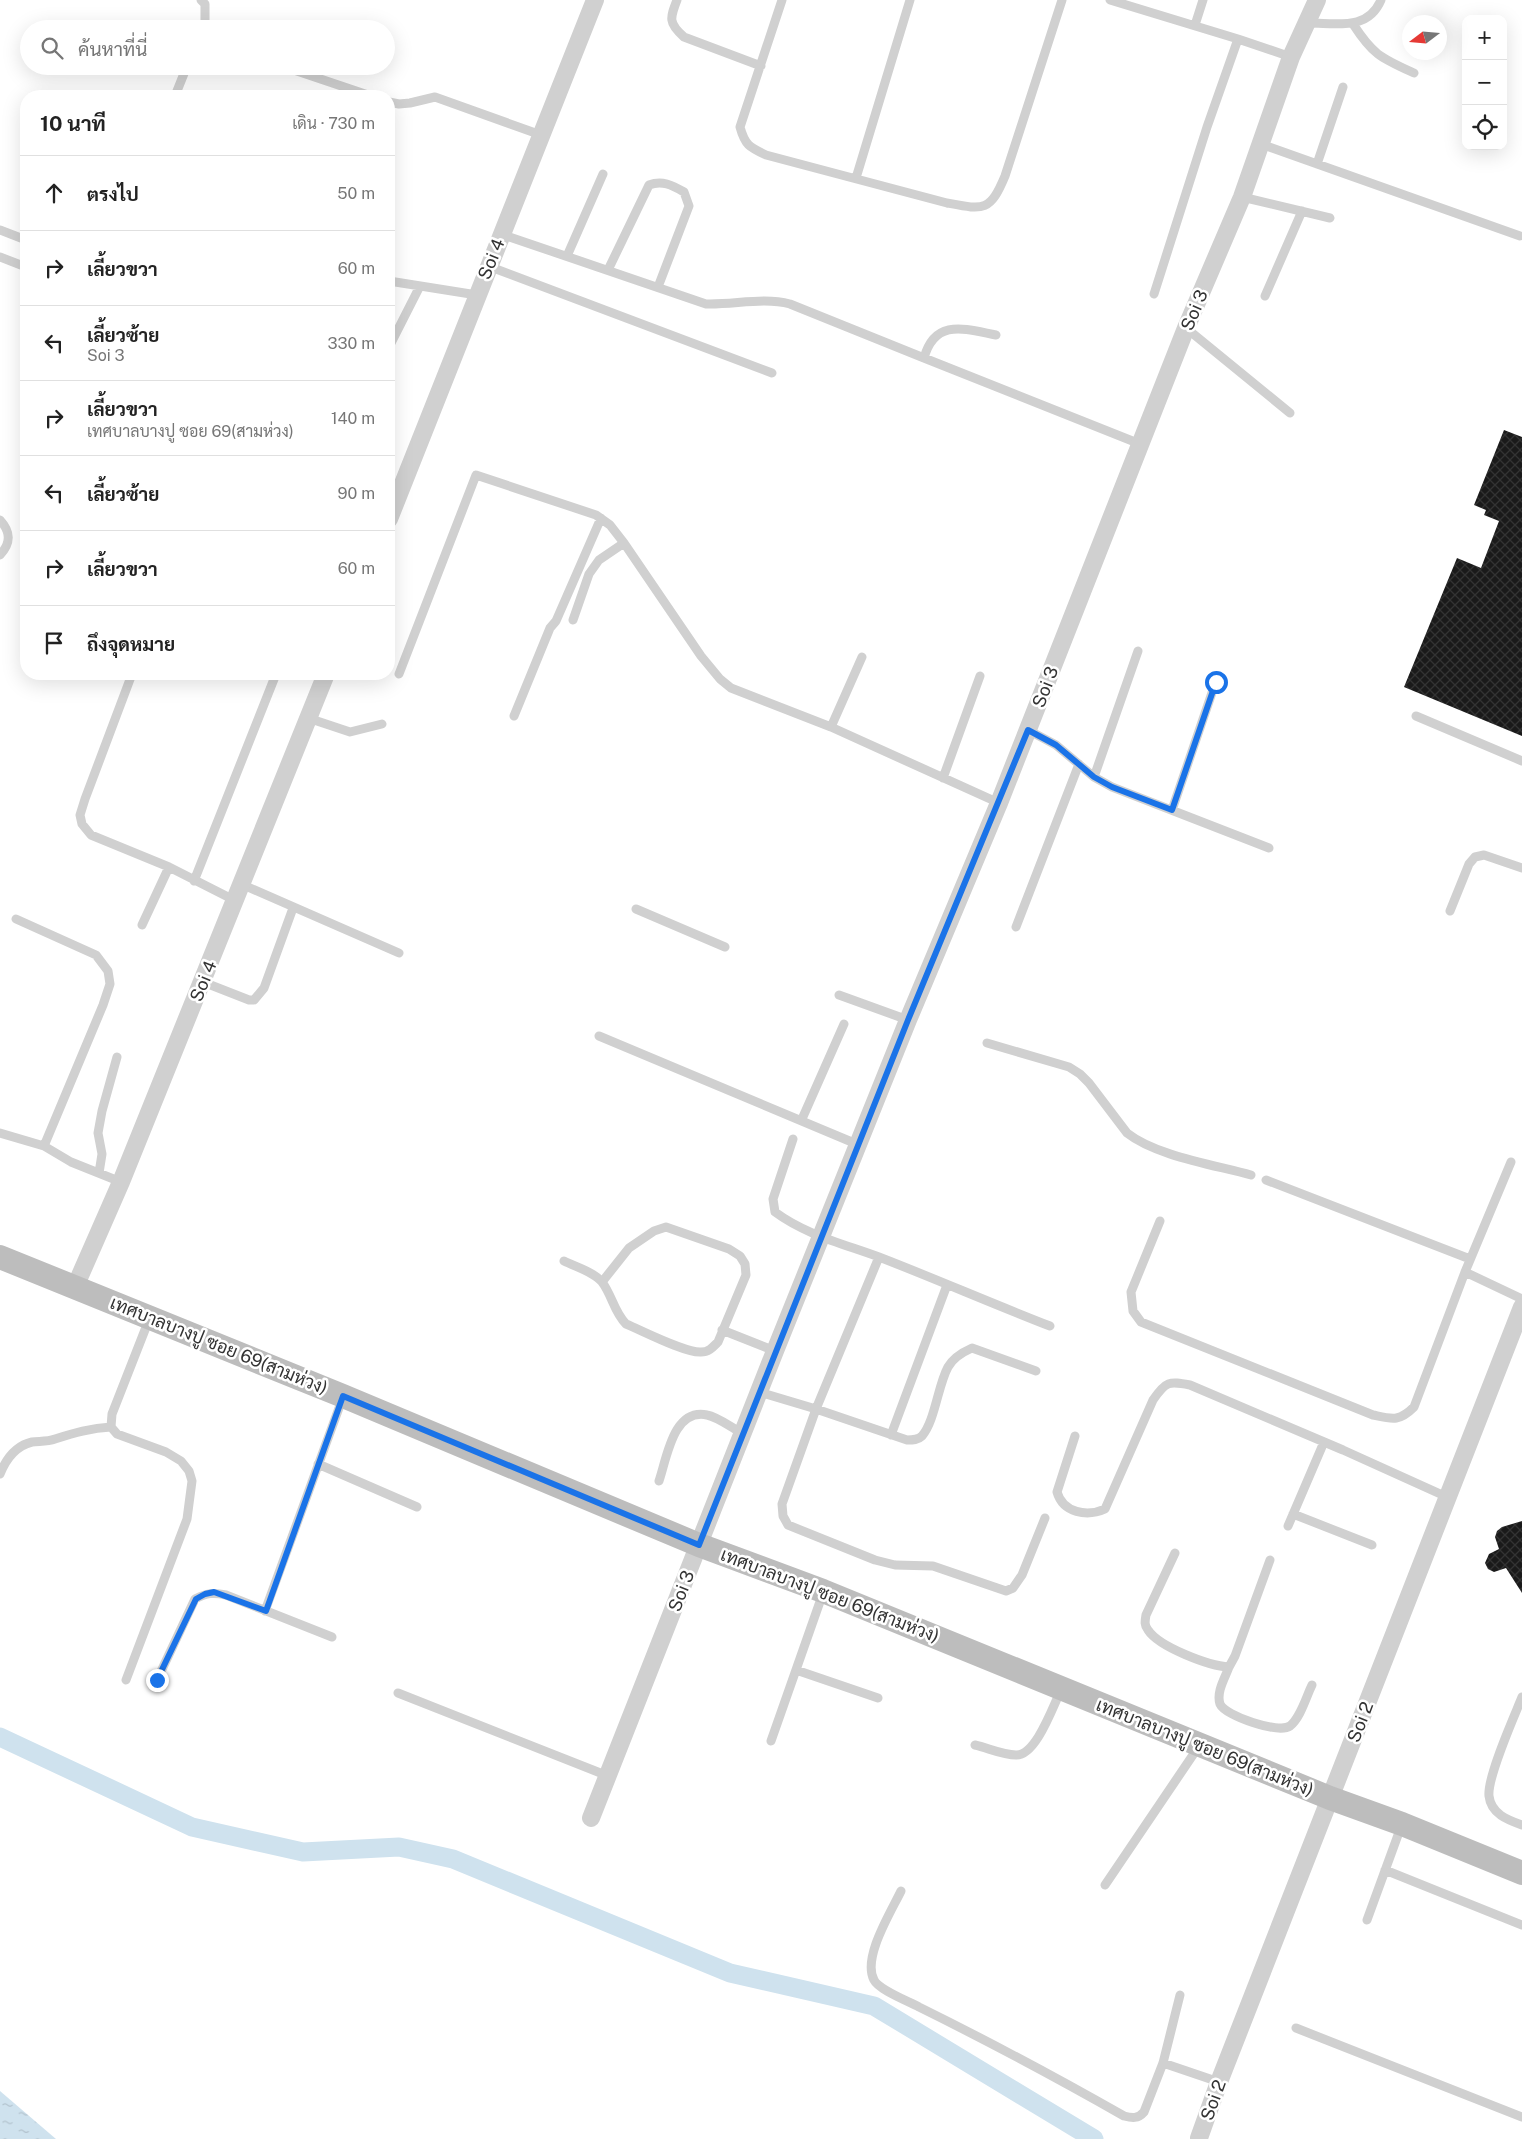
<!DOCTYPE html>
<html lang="th">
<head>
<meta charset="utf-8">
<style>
	body { margin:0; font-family:"Public Sans",Sarabun,sans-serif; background:#f6f6f6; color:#222 }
	.controls { position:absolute; right:15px; top:15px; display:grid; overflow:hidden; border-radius:10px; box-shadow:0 5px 20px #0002 }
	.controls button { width:45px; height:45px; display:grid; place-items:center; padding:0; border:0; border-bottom:1px solid #e0e0e0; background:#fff; color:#222; font:25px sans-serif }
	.compass { position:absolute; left:1402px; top:15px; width:45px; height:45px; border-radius:50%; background:#fff; box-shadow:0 5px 20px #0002; rotate:254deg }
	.stop { position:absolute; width:15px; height:15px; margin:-11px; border:4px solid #1a73e8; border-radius:50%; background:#fff }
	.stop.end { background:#1a73e8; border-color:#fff; box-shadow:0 1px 5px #0008 }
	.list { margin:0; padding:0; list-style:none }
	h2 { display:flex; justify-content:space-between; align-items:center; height:65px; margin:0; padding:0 20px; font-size:21px }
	h2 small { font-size:16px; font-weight:400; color:#767676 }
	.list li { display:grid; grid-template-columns:32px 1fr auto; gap:15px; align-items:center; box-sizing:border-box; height:75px; padding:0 20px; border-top:1px solid #e0e0e0 }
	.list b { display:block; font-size:19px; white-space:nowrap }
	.list p { margin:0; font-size:16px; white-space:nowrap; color:#767676 }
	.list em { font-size:16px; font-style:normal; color:#767676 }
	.icon { flex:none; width:28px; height:28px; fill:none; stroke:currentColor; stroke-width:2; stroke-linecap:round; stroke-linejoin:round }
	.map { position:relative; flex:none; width:1522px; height:2139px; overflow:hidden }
	.search { position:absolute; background:#fff; box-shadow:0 5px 20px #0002; left:20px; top:20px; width:375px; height:55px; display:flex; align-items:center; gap:12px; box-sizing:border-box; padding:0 18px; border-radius:28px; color:#767676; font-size:19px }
	.panel { position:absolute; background:#fff; box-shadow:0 5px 20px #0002; left:20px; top:90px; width:375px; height:590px; border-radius:20px }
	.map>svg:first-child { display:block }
	.water { fill:url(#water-ripples) }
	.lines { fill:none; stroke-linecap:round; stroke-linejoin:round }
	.canal { stroke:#cfe2ee; stroke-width:19 }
	.building { fill:url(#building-cross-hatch) }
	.lane { stroke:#d0d0d0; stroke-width:9 }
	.street { stroke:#d0d0d0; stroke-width:18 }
	.secondary { stroke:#bdbdbd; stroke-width:24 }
	.route { stroke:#1a73e8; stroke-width:6 }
	.labels { text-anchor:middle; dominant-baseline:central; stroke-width:5; stroke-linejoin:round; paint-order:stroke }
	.street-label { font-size:18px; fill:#333; stroke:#fff }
</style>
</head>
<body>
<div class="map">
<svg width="1522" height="2139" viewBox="0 0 1522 2139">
	<defs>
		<pattern id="water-ripples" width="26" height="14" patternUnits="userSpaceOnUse" patternTransform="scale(1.25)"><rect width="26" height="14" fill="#cfe2ee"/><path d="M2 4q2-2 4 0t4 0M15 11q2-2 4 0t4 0" fill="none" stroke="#b2c2cd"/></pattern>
		<pattern id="building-cross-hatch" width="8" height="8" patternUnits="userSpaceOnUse" patternTransform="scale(1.25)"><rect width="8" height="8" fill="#1a1a1a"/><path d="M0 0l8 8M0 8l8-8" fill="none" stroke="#333"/></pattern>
	</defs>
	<rect width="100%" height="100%" fill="#fff"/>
	<path class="water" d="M0 2091 56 2139H0Z"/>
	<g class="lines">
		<path class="canal" d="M0 1737 192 1827 303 1852 399 1847 453 1859 730 1973 874 2006 1094 2139"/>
	</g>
	<path class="building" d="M1504 430 1522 437V736L1404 687 1457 558 1481 568 1499 521 1484 515 1486 510 1474 505Z
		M1522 1521V1593L1506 1568 1494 1572 1488 1569 1485 1563 1489 1554 1499 1549 1495 1537 1497 1531 1502 1527Z"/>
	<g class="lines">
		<path class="lane" d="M201 0 205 4V21L202 29
			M677 0C670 18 668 23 684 37L761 66
			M782 0 740 127C745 145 749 147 766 155L947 203C984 210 990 212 1005 176L1062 0
			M1110 0 1238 39 1291 57
			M1308 23C1337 23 1368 31 1381 0
			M1353 24C1373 55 1381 58 1414 73
			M1195 25 1203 0
			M282 66 371 96
			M175 96 187 66
			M389 102 399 104 410 103 435 97 541 135
			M1261 144 1520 236
			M1317 164 1343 87
			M856 178 910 0
			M1242 197 1330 218
			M0 230 26 240
			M501 234 706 304C734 305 763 297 790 304L924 358C935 318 965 329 996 335
			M567 256 603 174
			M0 257 26 267
			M488 266 772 373
			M608 270 649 185C662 180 672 185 684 192L689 206 658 287
			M389 281 477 295
			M1154 294 1207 127 1238 39
			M1265 296 1302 211
			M1186 328 1290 413
			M389 347 420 286
			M924 358 1140 444
			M0 520C11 532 11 543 0 555
			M573 620 589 574 599 560 624 543
			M132 674 85 799 80 815 82 824 91 835 169 867 236 901
			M399 674 476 475 596 515 610 525 624 543 701 656 720 679 731 688 831 727 999 803
			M514 716 550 628 556 621 601 518
			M1416 716 1522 761
			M308 718 350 732 382 724
			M831 727 862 657
			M1028 730 1056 745 1094 777 1112 787 1269 848
			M1094 777 1138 651
			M943 778 980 676
			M1172 810 1216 681
			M194 881 276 674
			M241 884 399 953
			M636 909 725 947
			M1450 911 1469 864 1475 857 1484 855 1522 868
			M16 919 96 955 108 971 110 984 103 1005 44 1146 71 1162 121 1182
			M142 925 169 867
			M1016 927 1079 764
			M203 982 249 1000H254L264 988 293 908
			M839 995 908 1020
			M599 1036 859 1145
			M987 1043 1069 1067 1080 1074 1089 1083 1127 1133C1156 1156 1215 1165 1251 1175
			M802 1119 844 1024
			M0 1133 44 1146
			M793 1139 773 1199 775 1212C806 1235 844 1244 879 1257 936 1279 993 1304 1050 1326
			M1511 1162 1465 1272 1522 1299
			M99 1173 102 1154 98 1133 102 1111 117 1057
			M1266 1180 1470 1259
			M1160 1221 1131 1292 1133 1311 1141 1322 1373 1415C1392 1419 1399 1422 1414 1407L1465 1272
			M879 1257 816 1409 782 1504 783 1516 788 1525 875 1560 895 1565 933 1566 1006 1591 1013 1588 1022 1575 1045 1518
			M564 1261C576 1267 594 1272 602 1282 612 1295 614 1312 626 1324 643 1331 685 1353 701 1352 709 1352 713 1347 718 1342L746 1275 745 1264 740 1256 729 1249 666 1227 654 1231 629 1248 602 1282
			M722 1330 775 1351
			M759 1392 816 1409 907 1440C913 1440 918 1440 922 1436 935 1421 938 1385 948 1367 953 1358 963 1352 972 1348L1036 1371
			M891 1435 947 1285
			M1075 1436 1057 1492C1063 1513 1087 1517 1105 1509L1153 1400C1166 1381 1169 1381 1190 1385L1343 1450 1447 1497
			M318 1464 417 1507
			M0 1474C6 1459 15 1446 32 1442 39 1441 47 1442 55 1439 74 1433 91 1428 111 1427
			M659 1481C667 1458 673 1408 707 1415 718 1417 732 1428 742 1433
			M1293 1514 1372 1545
			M1288 1526 1324 1442
			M1175 1553 1146 1615C1145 1621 1144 1625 1148 1630 1159 1647 1209 1666 1229 1667L1235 1656 1270 1560
			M265 1611 343 1397
			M1229 1667C1225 1678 1216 1692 1220 1704 1225 1716 1279 1734 1290 1726 1301 1717 1306 1697 1312 1685
			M796 1670 878 1698
			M126 1680 187 1519 192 1481 189 1471 181 1461 166 1452 117 1434 111 1427 112 1414 150 1317
			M157 1680 195 1599C207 1593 213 1592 226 1595L332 1637
			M398 1693 608 1776
			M1522 1697C1514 1717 1487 1777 1489 1796 1491 1814 1508 1820 1522 1825
			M771 1741 823 1593
			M975 1745C988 1748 1003 1755 1016 1755 1036 1756 1053 1706 1061 1690
			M1385 1870 1522 1925
			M1105 1885 1199 1746
			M901 1891C891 1912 862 1958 874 1980 879 1990 908 2001 919 2007 988 2041 1057 2078 1124 2116 1132 2118 1138 2119 1144 2112L1163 2063 1180 1995
			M1367 1920 1402 1824
			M1296 2028 1522 2117
			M1163 2063 1219 2082"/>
		<path class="street" d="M389 519 595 0
			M75 1287 121 1182 326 674
			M591 1818 775 1351 908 1020 999 803 1186 328 1242 197 1291 57 1317 0
			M1199 2138 1219 2082 1522 1307"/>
		<path class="secondary" d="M0 1257 343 1396 699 1545 823 1591 1330 1798 1402 1824 1522 1873"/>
	</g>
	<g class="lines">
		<path class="route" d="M157 1680 196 1599 205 1594 214 1592 266 1611 343 1396 699 1545 908 1020 1028 730 1056 745 1094 777 1112 787 1172 810 1216 682"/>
	</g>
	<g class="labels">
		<g class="street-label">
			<text transform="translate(491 259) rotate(-68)">Soi 4</text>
			<text transform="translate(1194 310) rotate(-67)">Soi 3</text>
			<text transform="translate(1045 687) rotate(-69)">Soi 3</text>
			<text transform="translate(203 981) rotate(-68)">Soi 4</text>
			<text transform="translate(219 1345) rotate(22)">เทศบาลบางปู ซอย 69(สามห่วง)</text>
			<text transform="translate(681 1591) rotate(-69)">Soi 3</text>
			<text transform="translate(830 1595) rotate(21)">เทศบาลบางปู ซอย 69(สามห่วง)</text>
			<text transform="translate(1360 1722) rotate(-69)">Soi 2</text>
			<text transform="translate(1205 1747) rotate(22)">เทศบาลบางปู ซอย 69(สามห่วง)</text>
			<text transform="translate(1213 2100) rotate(-70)">Soi 2</text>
		</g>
	</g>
</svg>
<div class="controls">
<button>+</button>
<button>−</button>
<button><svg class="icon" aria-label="locate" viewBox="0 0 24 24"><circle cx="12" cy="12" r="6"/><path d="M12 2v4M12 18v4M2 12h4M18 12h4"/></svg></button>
</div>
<svg class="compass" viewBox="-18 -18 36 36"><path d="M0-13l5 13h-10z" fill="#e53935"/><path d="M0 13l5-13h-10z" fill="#767676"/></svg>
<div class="stop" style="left:1216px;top:682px"></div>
<div class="stop end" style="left:157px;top:1680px"></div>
<div class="search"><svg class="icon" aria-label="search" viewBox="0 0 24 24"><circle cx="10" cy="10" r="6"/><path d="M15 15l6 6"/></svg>ค้นหาที่นี่</div>
<section class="panel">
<h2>10 นาที<small>เดิน · 730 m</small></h2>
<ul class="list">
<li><svg class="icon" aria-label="ahead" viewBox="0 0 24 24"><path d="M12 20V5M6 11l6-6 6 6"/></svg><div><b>ตรงไป</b></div><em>50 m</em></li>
<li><svg class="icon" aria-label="right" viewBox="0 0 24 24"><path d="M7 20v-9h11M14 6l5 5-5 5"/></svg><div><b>เลี้ยวขวา</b></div><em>60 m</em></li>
<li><svg class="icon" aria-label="left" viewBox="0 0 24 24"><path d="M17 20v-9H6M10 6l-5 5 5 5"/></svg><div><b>เลี้ยวซ้าย</b><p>Soi 3</p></div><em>330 m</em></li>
<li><svg class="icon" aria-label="right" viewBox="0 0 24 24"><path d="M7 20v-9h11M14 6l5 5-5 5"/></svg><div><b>เลี้ยวขวา</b><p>เทศบาลบางปู ซอย 69(สามห่วง)</p></div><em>140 m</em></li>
<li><svg class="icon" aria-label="left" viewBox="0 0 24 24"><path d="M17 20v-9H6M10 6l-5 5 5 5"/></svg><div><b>เลี้ยวซ้าย</b></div><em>90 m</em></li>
<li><svg class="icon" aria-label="right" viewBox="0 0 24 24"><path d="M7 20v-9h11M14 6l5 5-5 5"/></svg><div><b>เลี้ยวขวา</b></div><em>60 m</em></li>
<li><svg class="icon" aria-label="arrive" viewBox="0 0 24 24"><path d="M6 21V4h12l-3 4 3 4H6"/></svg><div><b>ถึงจุดหมาย</b></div></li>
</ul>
</section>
</div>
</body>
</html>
